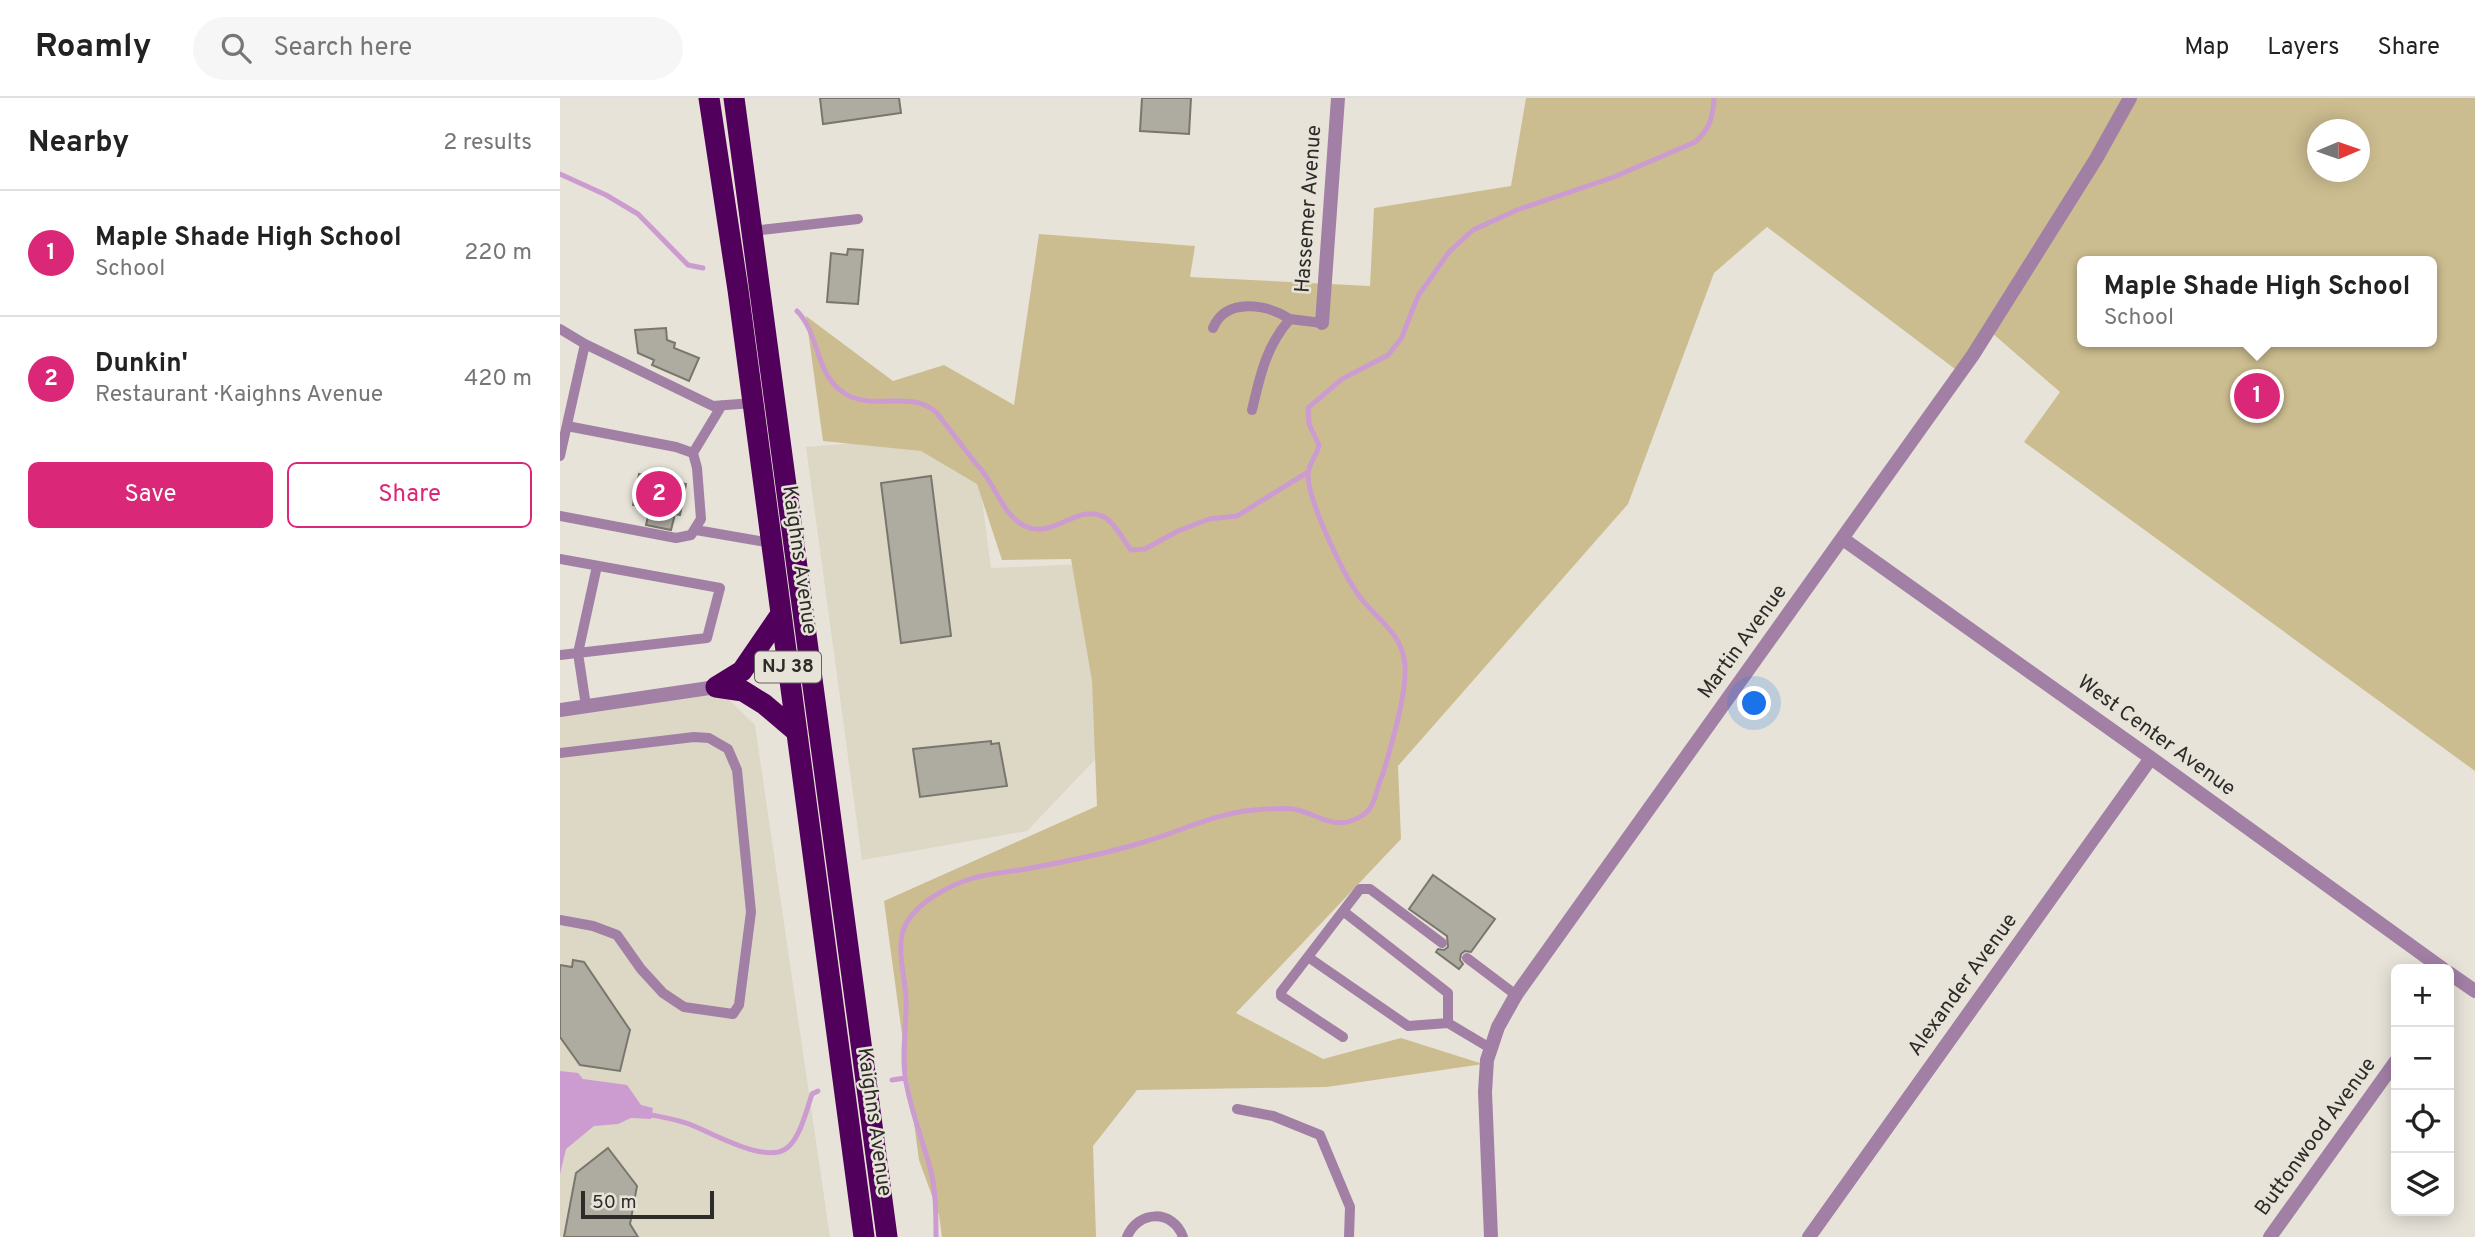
<!DOCTYPE html>
<html lang="en">
<head>
<meta charset="utf-8">
<style>
	body { margin:0; font-family:Overpass,sans-serif; background:#f6f6f6; color:#222 }
	.controls { position:absolute; right:21px; bottom:21px; display:grid; overflow:hidden; border-radius:10px; box-shadow:0 4px 18px #0003 }
	.controls button { width:63px; height:63px; display:grid; place-items:center; padding:0; border:0; border-bottom:2px solid #e0e0e0; background:#fff; color:#222; font:35px sans-serif }
	.compass { position:absolute; left:1747px; top:21px; width:63px; height:63px; border-radius:50%; background:#fff; box-shadow:0 4px 18px #0003; rotate:88deg }
	.scale { position:absolute; left:21px; bottom:18px; width:133px; box-sizing:border-box; padding-left:7px; border:4px solid #2d2c28; border-top:0; font-size:19px; line-height:24px; white-space:nowrap; color:#2d2c28; -webkit-text-stroke:5px #e7e3d9; paint-order:stroke }
	.you { position:absolute; left:1195px; top:606px; width:24px; height:24px; margin:-18px; border:5px solid #fff; border-radius:50%; background:#1a73e8; box-shadow:0 0 0 10px #1a73e833 }
	.badge { display:grid; place-items:center; width:46px; height:46px; border-radius:50%; background:#db2777; color:#fff; font-size:23px; font-weight:700 }
	.pin { position:absolute; translate:-50% -50%; border:4px solid #fff; box-shadow:0 2px 7px #0006 }
	.popup { position:absolute; left:1517px; top:158px; width:360px; height:91px; box-sizing:border-box; display:grid; place-content:center; border-radius:10px; background:#fff; filter:drop-shadow(0 2px 5px #0005); font-size:23px; white-space:nowrap; color:#767676 }
	.popup b { font-size:26px; color:#222 }
	.popup::after { content:''; position:absolute; left:50%; top:100%; margin-left:-14px; border:14px solid transparent; border-top-color:#fff }
	.list { margin:0; padding:0; list-style:none }
	h2 { display:flex; justify-content:space-between; align-items:center; height:91px; margin:0; padding:0 28px; font-size:30px }
	h2 small { font-size:23px; font-weight:400; color:#767676 }
	.list li { display:grid; grid-template-columns:46px 1fr auto; gap:21px; align-items:center; box-sizing:border-box; height:126px; padding:0 28px; border-top:2px solid #e0e0e0 }
	.list b { display:block; font-size:26px; white-space:nowrap }
	.list p { margin:0; font-size:23px; white-space:nowrap; color:#767676 }
	.list em { font-size:23px; font-style:normal; color:#767676 }
	.actions { display:flex; gap:14px; padding:21px 28px }
	.actions a { flex:1; padding:16px 0; border:2px solid #db2777; border-radius:10px; text-align:center; font-size:24px; color:#db2777 }
	.actions .main { background:#db2777; color:#fff }
	.icon { flex:none; width:38px; height:38px; fill:none; stroke:currentColor; stroke-width:2; stroke-linecap:round; stroke-linejoin:round }
	.map { position:relative; flex:none; width:1915px; height:1139px; overflow:hidden }
	header { display:flex; align-items:center; gap:42px; box-sizing:border-box; height:98px; padding:0 35px; background:#fff; border-bottom:2px solid #e0e0e0 }
	header strong { font-size:33px }
	nav { display:flex; gap:38px; margin-inline-start:auto; font-size:24px }
	.search { width:490px; height:63px; background:#f6f6f6; display:flex; align-items:center; gap:18px; box-sizing:border-box; padding:0 24px; border-radius:38px; color:#767676; font-size:26px }
	main { display:flex }
	aside { flex:1; background:#fff }
	.map>svg:first-child { display:block }
	.built { fill:#ddd7c6 }
	.green { fill:#ccbd90; fill-rule:evenodd }
	.water { fill:#cc9cd1 }
	.lines { fill:none; stroke-linecap:round; stroke-linejoin:round }
	.stream { stroke:#cc9cd1; stroke-width:5 }
	.building { fill:#aeaba1; stroke:#79766d; stroke-width:2 }
	.lane { stroke:#a280a6; stroke-width:10 }
	.street { stroke:#a280a6; stroke-width:14 }
	.highway { stroke:#51005b; stroke-width:21 }
	.labels { text-anchor:middle; dominant-baseline:central; stroke-width:5; stroke-linejoin:round; paint-order:stroke }
	.shield { fill:#e7e3d9; stroke:#65635d; stroke-width:2 }
	.shield-label { font-size:19px; font-weight:bold; fill:#2d2c28 }
	.street-label { font-size:21px; fill:#2d2c28; stroke:#e7e3d9 }
</style>
</head>
<body>
<header>
<strong>Roamly</strong>
<div class="search"><svg class="icon" aria-label="search" viewBox="0 0 24 24"><circle cx="10" cy="10" r="6"/><path d="M15 15l6 6"/></svg>Search here</div>
<nav><a>Map</a><a>Layers</a><a>Share</a></nav>
</header>
<main>
<aside>
<h2>Nearby<small>2 results</small></h2>
<ul class="list">
<li><span class="badge">1</span><div><b>Maple Shade High School</b><p>School</p></div><em>220 m</em></li>
<li><span class="badge">2</span><div><b>Dunkin'</b><p>Restaurant · Kaighns Avenue</p></div><em>420 m</em></li>
</ul>
<div class="actions"><a class="main">Save</a><a>Share</a></div>
</aside>
<div class="map">
<svg width="1915" height="1139" viewBox="0 0 1915 1139">
	<rect width="100%" height="100%" fill="#e7e3d9"/>
	<path class="built" d="M358 340 419 378 431 470 526 466 547 649 467 733 302 762 246 349Z
		M156 589 195 627 270 1139H0V612Z"/>
	<path class="green" d="M966 0H1915V673L1464 344 1500 294 1431 234 1395 271 1207 129 1154 175 1068 406 838 668 841 741 676 915 763 961 841 940 923 966 767 989 577 992 533 1048 536 1139H382L379 1117 359 1062 324 803 537 708 532 583 511 461 442 462 417 386 361 353 263 343 246 218 333 283 384 267 454 307 479 136 635 148 630 179 810 188 814 110 951 88ZM1758 32H1800V74H1758ZM1522 163H1872V244H1522Z"/>
	<path class="water" d="M0 973 18 975 23 981 67 987 81 1007 93 1010 91 1021 71 1020 58 1026 34 1028 6 1051 0 1076Z"/>
	<g class="lines">
		<path class="stream" d="M0 76 46 97 78 116 128 167 143 170
			M237 213C260 236 255 277 284 295 314 314 348 291 376 314L417 367C435 384 442 419 467 429 494 440 519 405 544 419 555 425 563 442 571 452L585 451 618 433 649 421 677 418 748 374
			M332 982 345 980
			M87 1016C101 1019 115 1021 129 1026 151 1034 206 1067 227 1050 240 1040 247 1011 252 996L258 993
			M376 1139C376 1114 376 1089 369 1066 361 1038 351 1012 346 984 341 956 347 928 346 900 345 880 338 856 342 837 348 810 381 792 404 783 426 774 448 775 471 770 509 763 548 755 584 744 618 734 650 718 685 713 697 712 721 709 733 711 759 715 774 736 803 717 816 709 816 689 823 676 831 647 850 588 844 560 839 535 820 523 804 504 786 484 748 403 748 377 748 366 757 358 759 347L749 326 748 310 782 281 828 257 841 241 858 198 889 154 913 132 957 112 1054 79 1135 44C1150 31 1153 19 1154 0"/>
	</g>
	<path class="building" d="M260 0H339L341 15 263 26Z
		M582 0H631L629 36 580 33Z
		M288 151 303 152 298 206 267 204 271 155 287 157Z
		M106 230 107 242 115 245 114 250 139 260 129 283 92 267 94 262 78 255 75 232Z
		M79 376 126 386 120 417 115 416 111 432 86 427 90 410 73 407Z
		M371 378 391 538 341 545 321 385Z
		M431 643V646L439 645 447 688 360 699 353 651Z
		M873 777 935 821 911 854 905 853 901 856 900 862 903 866 899 871 876 854 878 851 884 852 888 849 887 838 849 811Z
		M13 862 24 864 70 932 60 973 20 967 0 939V867L12 869Z
		M48 1050 77 1088 70 1126 78 1139H4L16 1075Z"/>
	<g class="lines">
		<path class="lane" d="M192 133 298 121
			M653 230C666 199 707 206 730 221
			M0 231 25 246 153 308 193 305
			M692 312C700 278 706 248 730 221L762 225
			M133 355 162 307
			M0 358 25 246
			M0 418 116 440 131 437 141 421 137 370 133 355 116 349 7 328
			M136 432 211 445
			M0 461 160 490 147 540 0 557
			M26 608 18 555 37 468
			M0 655 134 639 149 640 168 651 177 672 191 814 179 907 173 916 124 909 103 895 81 871 57 837 33 828 0 822
			M783 813 800 791H810L882 845
			M748 859 848 928 888 925 930 950
			M907 860 956 897
			M783 939 721 898V894L783 813 888 895V925
			M677 1011 713 1018 760 1037 790 1109 789 1139
			M567 1139C578 1112 613 1111 623 1139"/>
		<path class="street" d="M762 225 778 0
			M1283 441 1591 660 1883 871
			M0 612 156 589
			M1889 875 1915 893
			M931 1139 925 994 927 962 938 929 956 897 1413 257 1536 61 1570 0
			M1249 1139 1591 660
			M1710 1139 1836 963"/>
		<path class="highway" d="M149 0 178 192 304 1139
			M174 0 327 1139
			M156 589 182 573 221 516
			M156 589 183 593 204 606 237 634"/>
	</g>
	<g class="labels">
		<rect class="shield" x="195" y="553.5" width="66" height="31" rx="5"/>
		<g class="shield-label">
			<text x="228" y="569">NJ 38</text>
		</g>
		<g class="street-label">
			<text transform="translate(749 111) rotate(-86)">Hassemer Avenue</text>
			<text transform="translate(239 462) rotate(82)">Kaighns Avenue</text>
			<text transform="translate(1183 544) rotate(-54)">Martin Avenue</text>
			<text transform="translate(1596 638) rotate(36)">West Center Avenue</text>
			<text transform="translate(1403 887) rotate(-54)">Alexander Avenue</text>
			<text transform="translate(314 1024) rotate(82)">Kaighns Avenue</text>
			<text transform="translate(1756 1039) rotate(-54)">Buttonwood Avenue</text>
		</g>
	</g>
</svg>
<div class="controls">
<button>+</button>
<button>−</button>
<button><svg class="icon" aria-label="locate" viewBox="0 0 24 24"><circle cx="12" cy="12" r="6"/><path d="M12 2v4M12 18v4M2 12h4M18 12h4"/></svg></button>
<button><svg class="icon" aria-label="layers" viewBox="0 0 24 24"><path d="M12 4l9 5-9 5-9-5zM3 14l9 5 9-5"/></svg></button>
</div>
<svg class="compass" viewBox="-18 -18 36 36"><path d="M0-13l5 13h-10z" fill="#e53935"/><path d="M0 13l5-13h-10z" fill="#767676"/></svg>
<div class="scale">50 m</div>
<div class="you"></div>
<div class="pin badge" style="left:1697px;top:298px">1</div>
<div class="popup"><b>Maple Shade High School</b>School</div>
<div class="pin badge" style="left:99px;top:396px">2</div>
</div>
</main>
</body>
</html>
